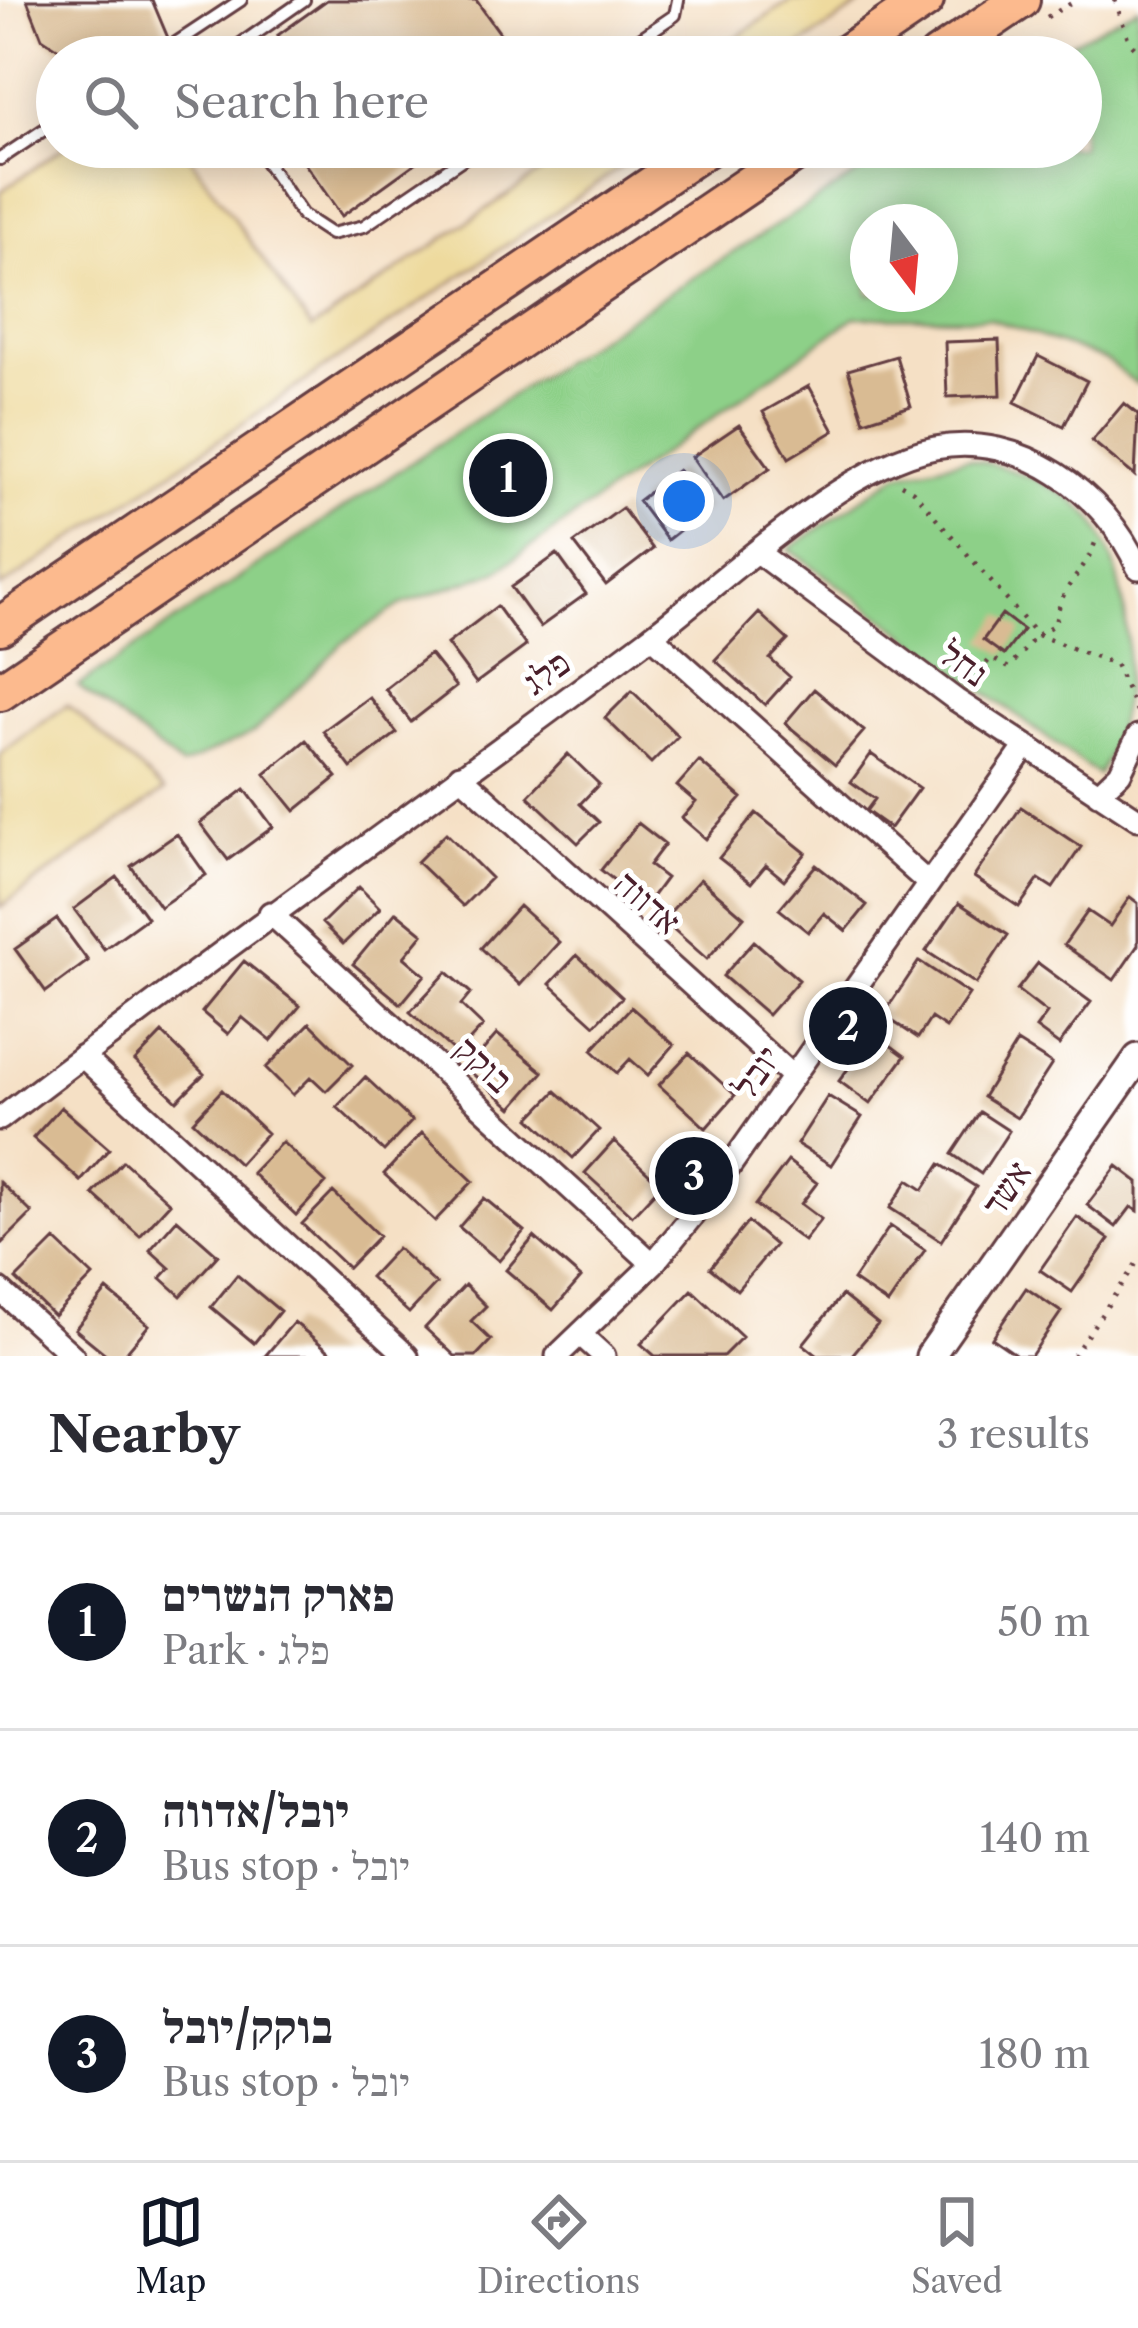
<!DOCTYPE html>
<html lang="en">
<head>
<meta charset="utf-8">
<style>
	body { margin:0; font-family:"Libre Caslon Text","Frank Ruhl Libre",serif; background:#f2f2f3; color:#2b2b33 }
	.compass { position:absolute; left:850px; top:204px; width:108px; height:108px; border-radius:50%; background:#fff; box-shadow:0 6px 30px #0003; rotate:164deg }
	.you { position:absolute; left:684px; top:501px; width:42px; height:42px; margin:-30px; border:9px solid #fff; border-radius:50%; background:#1a73e8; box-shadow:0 0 0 18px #1a73e833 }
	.badge { display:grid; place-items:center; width:78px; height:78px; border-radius:50%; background:#111827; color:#fff; font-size:39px; font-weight:700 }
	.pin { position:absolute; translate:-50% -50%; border:6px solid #fff; box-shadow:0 3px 12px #0006 }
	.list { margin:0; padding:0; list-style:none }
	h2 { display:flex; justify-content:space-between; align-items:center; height:156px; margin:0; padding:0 48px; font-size:51px }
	h2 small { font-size:39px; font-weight:400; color:#7c7c81 }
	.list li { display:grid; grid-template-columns:78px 1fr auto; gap:36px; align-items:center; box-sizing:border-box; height:216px; padding:0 48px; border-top:3px solid #e1e1e2 }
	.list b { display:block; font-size:45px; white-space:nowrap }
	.list p { margin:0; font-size:39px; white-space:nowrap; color:#7c7c81 }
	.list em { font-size:39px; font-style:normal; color:#7c7c81 }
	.icon { flex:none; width:66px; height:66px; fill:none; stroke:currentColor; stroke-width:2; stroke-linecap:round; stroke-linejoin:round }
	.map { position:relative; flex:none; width:1138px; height:1356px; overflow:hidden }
	.search { position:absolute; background:#fff; box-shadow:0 6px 30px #0003; left:36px; right:36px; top:36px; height:132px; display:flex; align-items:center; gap:30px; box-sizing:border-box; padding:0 42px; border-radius:66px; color:#7c7c81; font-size:45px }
	.sheet { height:804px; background:#fff }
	nav { display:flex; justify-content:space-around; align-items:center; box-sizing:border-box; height:168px; border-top:3px solid #e1e1e2; background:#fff; font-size:33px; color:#7c7c81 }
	nav a { display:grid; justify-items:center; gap:6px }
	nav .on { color:#111827 }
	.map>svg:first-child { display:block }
	.green { fill:#8dd088; stroke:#6c785a; stroke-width:3; fill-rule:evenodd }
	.sand { fill:#eeda9e; stroke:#9c7c64; stroke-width:3 }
	.building { fill:#d9bb93 }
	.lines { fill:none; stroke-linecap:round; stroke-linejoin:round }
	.service-casing { stroke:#643c42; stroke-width:16 }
	.minor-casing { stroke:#643c42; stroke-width:27 }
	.tertiary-casing { stroke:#643c42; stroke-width:33 }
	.trunk-casing { stroke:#643c42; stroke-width:42 }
	.path { stroke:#643c42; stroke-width:4.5; stroke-dasharray:3 9; stroke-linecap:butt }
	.service { stroke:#fff; stroke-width:10 }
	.minor { stroke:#fff; stroke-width:21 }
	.tertiary { stroke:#fff; stroke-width:27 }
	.trunk { stroke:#fcba8e; stroke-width:36 }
	.labels { text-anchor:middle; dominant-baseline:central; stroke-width:10; stroke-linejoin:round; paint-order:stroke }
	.street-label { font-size:36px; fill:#4a1f2b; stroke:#fff }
</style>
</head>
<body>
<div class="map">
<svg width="1138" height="1356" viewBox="0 0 1138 1356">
	<rect width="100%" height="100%" fill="#fff"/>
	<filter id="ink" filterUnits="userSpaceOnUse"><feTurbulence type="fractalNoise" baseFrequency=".00833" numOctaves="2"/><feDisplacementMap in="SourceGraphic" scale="24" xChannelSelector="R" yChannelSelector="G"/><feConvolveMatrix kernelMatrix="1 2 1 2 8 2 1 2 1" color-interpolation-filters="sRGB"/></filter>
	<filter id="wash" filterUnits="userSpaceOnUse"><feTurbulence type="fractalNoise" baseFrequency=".004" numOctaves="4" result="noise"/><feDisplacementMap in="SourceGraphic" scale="48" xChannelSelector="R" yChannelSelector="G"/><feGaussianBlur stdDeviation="2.7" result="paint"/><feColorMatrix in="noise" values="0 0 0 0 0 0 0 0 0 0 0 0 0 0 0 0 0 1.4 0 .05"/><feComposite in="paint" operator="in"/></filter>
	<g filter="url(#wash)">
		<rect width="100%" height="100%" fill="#f5e0c5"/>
		<path class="green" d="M1138 7V385L1106 360 988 318 855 317 497 571 400 605 343 643 254 732 181 766 78 686 588 344 900 147H1081V57H1045ZM868 222H940V294H868Z
			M968 458C1012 469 1059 483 1092 518 1138 585 1138 706 1098 775L789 549 898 474Z"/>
		<path class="sand" d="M791 0H868L784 57H708Z
			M64 147H183L312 329 577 147H651L0 588V192Z
			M67 705 164 791 0 907V754Z"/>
		<g id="blocks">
			<path class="building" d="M27 0H152L168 38 125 57H71L42 38Z
				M327 0H476L517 57H294L278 35Z
				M293 147H438L342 216Z
				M999 340 1001 395 947 397 945 342Z
				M896 356 911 406 864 421 848 370Z
				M1038 356 1087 381 1064 426 1015 402Z
				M809 386 834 431 789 458 763 412Z
				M1124 403 1138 414 1135 476 1092 441Z
				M739 425 770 468 723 501 692 457Z
				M678 470 708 508 667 540 638 501Z
				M622 508 653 549 606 585 574 543Z
				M557 554 586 594 540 627 511 587Z
				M497 606 526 646 476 683 447 644Z
				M759 613 788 640 770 659 790 677 765 705 715 660Z
				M1002 614 1023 630 1004 655 983 640Z
				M430 654 456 687 411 722 385 689Z
				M814 689 864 731 835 765 785 723Z
				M632 691 678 736 651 763 605 718Z
				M369 697 397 733 351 768 323 731Z
				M306 740 337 777 295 811 265 774Z
				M568 754 599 784 580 804 599 822 578 843 528 796Z
				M871 754 919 788 890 828 866 811 875 799 851 782Z
				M699 761 742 798 706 839 682 818 696 802 677 786Z
				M245 789 273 827 228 860 200 823Z
				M1021 807 1081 847 1053 888 1039 879 1019 907 974 877Z
				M756 813 806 853 784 880 766 865 751 883 719 858Z
				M638 823 665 844 649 865 666 878 646 905 601 870Z
				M446 833 491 878 463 906 417 862Z
				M177 834 206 875 160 907 131 866Z
				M816 865 867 905 846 931 824 913 808 932 779 909Z
				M117 877 147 918 104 949 74 909Z
				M700 879 744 917 707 959 663 920Z
				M359 887 380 908 343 944 322 923Z
				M1130 897 1138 903V945L1114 980 1064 945 1088 911 1110 926Z
				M959 903 1008 935 976 984 926 951Z
				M519 906 559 942 520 985 481 948Z
				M396 912 423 934 404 957 425 975 401 1004 353 964Z
				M57 919 88 961 46 992 15 949Z
				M754 941 799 980 768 1015 723 976Z
				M577 955 622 997 595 1025 550 984Z
				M244 961 300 1006 271 1041 242 1017 228 1034 202 1012Z
				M919 961 969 994 946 1028 931 1018 918 1038 883 1015Z
				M1038 963 1091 1002 1059 1045 1036 1028 1047 1013 1017 990Z
				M447 972 471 993 461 1005 483 1026 457 1054 410 1012Z
				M631 1007 674 1045 648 1075 630 1059 617 1073 592 1050Z
				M310 1023 352 1065 326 1091 311 1077 293 1095 266 1068Z
				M162 1033 204 1074 177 1101 135 1061Z
				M874 1033 905 1056 870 1104 839 1081Z
				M497 1034 543 1072 512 1108 467 1069Z
				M1017 1042 1052 1064 1017 1118 983 1097Z
				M689 1053 735 1095 706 1128 659 1085Z
				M365 1077 412 1121 384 1151 337 1107Z
				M222 1090 267 1133 239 1164 193 1121Z
				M556 1091 599 1130 573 1158 530 1118Z
				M828 1096 862 1117 831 1165 797 1144Z
				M61 1107 109 1149 81 1181 33 1138Z
				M980 1112 1009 1131 981 1174 952 1154Z
				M422 1133 473 1181 435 1221 384 1174Z
				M614 1141 661 1185 632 1216 585 1173Z
				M282 1142 326 1183 296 1215 252 1173Z
				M123 1161 170 1203 140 1236 93 1194Z
				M788 1161 817 1183 801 1204 821 1219 804 1241 755 1205Z
				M940 1164 976 1187 941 1241 890 1208 908 1180 923 1190Z
				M1117 1166 1138 1182V1211L1131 1207 1116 1227 1087 1205Z
				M0 1182 32 1213 0 1245Z
				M333 1192 379 1236 348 1268 302 1224Z
				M484 1198 524 1231 499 1261 459 1227Z
				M1077 1217 1109 1239 1072 1292 1040 1270Z
				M177 1219 218 1255 181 1296 161 1278 170 1268 150 1250Z
				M748 1222 775 1245 737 1290 710 1268Z
				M890 1226 925 1250 888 1304 853 1280Z
				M534 1237 581 1278 553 1310 506 1270Z
				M55 1240 93 1276 54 1316 16 1279Z
				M397 1248 436 1284 409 1313 370 1277Z
				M237 1275 280 1311 254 1343 211 1307Z
				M465 1285 486 1306 471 1321 491 1340 476 1356H455L425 1328Z
				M1026 1288 1061 1312 1031 1356H1018L992 1338Z
				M107 1290 149 1325 123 1356H108L75 1329Z
				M692 1290 742 1337 723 1356H655L641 1344Z
				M842 1295 878 1324 851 1356H818L803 1344Z
				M294 1322 335 1356H265Z"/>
		</g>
	</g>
	<g filter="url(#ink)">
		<use href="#blocks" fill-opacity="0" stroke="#643c42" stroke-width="3"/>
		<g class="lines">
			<g class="service-casing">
				<path id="service" d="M155 57 241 0
					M222 57 304 0
					M613 57 675 15 678 0
					M256 147 302 215 331 234 364 226 480 147
					M0 159 57 121"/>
			</g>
			<g class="minor-casing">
				<path id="minor" d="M757 552 956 700 1138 819
					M652 636 927 882
					M460 775 793 1077
					M1098 794 1120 773 1138 736
					M270 913 653 1264
					M82 1056 407 1356
					M0 1119C214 954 434 799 650 637 726 580 842 466 935 448 1020 431 1106 493 1138 568
					M0 1290 73 1356
					M582 1336 604 1356
					M557 1356 653 1264 711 1193 1026 746"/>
			</g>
			<g class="tertiary-casing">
				<path id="tertiary" d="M930 1356 1138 1058"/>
			</g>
			<g class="trunk-casing">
				<path id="trunk" d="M841 57 925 0
					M937 57 1021 0
					M0 626 708 147
					M0 692 804 147"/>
			</g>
			<path class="path" d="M1115 0 1129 41 1138 51
				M1047 17 1077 0
				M828 165 855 147
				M901 484 913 491 1037 635 1115 664 1138 713
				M971 682 991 658 1009 668 1037 635 1055 624C1063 579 1080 581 1095 543
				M1073 1356 1138 1261"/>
			<use href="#service" class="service"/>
			<use href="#minor" class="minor"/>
			<use href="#tertiary" class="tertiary"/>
			<use href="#trunk" class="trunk"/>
		</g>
	</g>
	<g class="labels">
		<g class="street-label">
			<text transform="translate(964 663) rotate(36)">נחל</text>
			<text transform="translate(546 672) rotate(-36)">פלג</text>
			<text transform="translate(648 902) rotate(42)">אדווה</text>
			<text transform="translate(484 1064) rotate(43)">בוקק</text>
			<text transform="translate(756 1072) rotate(-55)">יובל</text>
			<text transform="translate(1006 1188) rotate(-56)">אשד</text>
		</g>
	</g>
</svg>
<svg class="compass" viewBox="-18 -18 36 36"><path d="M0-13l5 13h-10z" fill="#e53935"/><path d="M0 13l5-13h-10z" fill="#7c7c81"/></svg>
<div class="you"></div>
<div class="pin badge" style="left:508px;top:478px">1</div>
<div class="pin badge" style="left:848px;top:1026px">2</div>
<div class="pin badge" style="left:694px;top:1176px">3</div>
<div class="search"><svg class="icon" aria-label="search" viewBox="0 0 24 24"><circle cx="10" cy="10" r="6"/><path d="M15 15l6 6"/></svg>Search here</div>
</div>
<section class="sheet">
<h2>Nearby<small>3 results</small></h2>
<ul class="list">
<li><span class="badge">1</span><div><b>פארק הנשרים</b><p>Park · פלג</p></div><em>50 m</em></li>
<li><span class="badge">2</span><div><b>יובל/אדווה</b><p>Bus stop · יובל</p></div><em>140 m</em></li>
<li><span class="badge">3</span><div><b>בוקק/יובל</b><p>Bus stop · יובל</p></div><em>180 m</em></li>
</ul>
</section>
<nav>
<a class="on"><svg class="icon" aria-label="map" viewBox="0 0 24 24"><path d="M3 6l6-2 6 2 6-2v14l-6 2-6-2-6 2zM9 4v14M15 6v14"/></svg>Map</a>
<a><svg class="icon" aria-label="directions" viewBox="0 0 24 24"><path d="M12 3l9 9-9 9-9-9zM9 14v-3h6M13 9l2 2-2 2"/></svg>Directions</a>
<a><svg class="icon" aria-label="saved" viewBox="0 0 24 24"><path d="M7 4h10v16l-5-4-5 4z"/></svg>Saved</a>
</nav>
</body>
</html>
